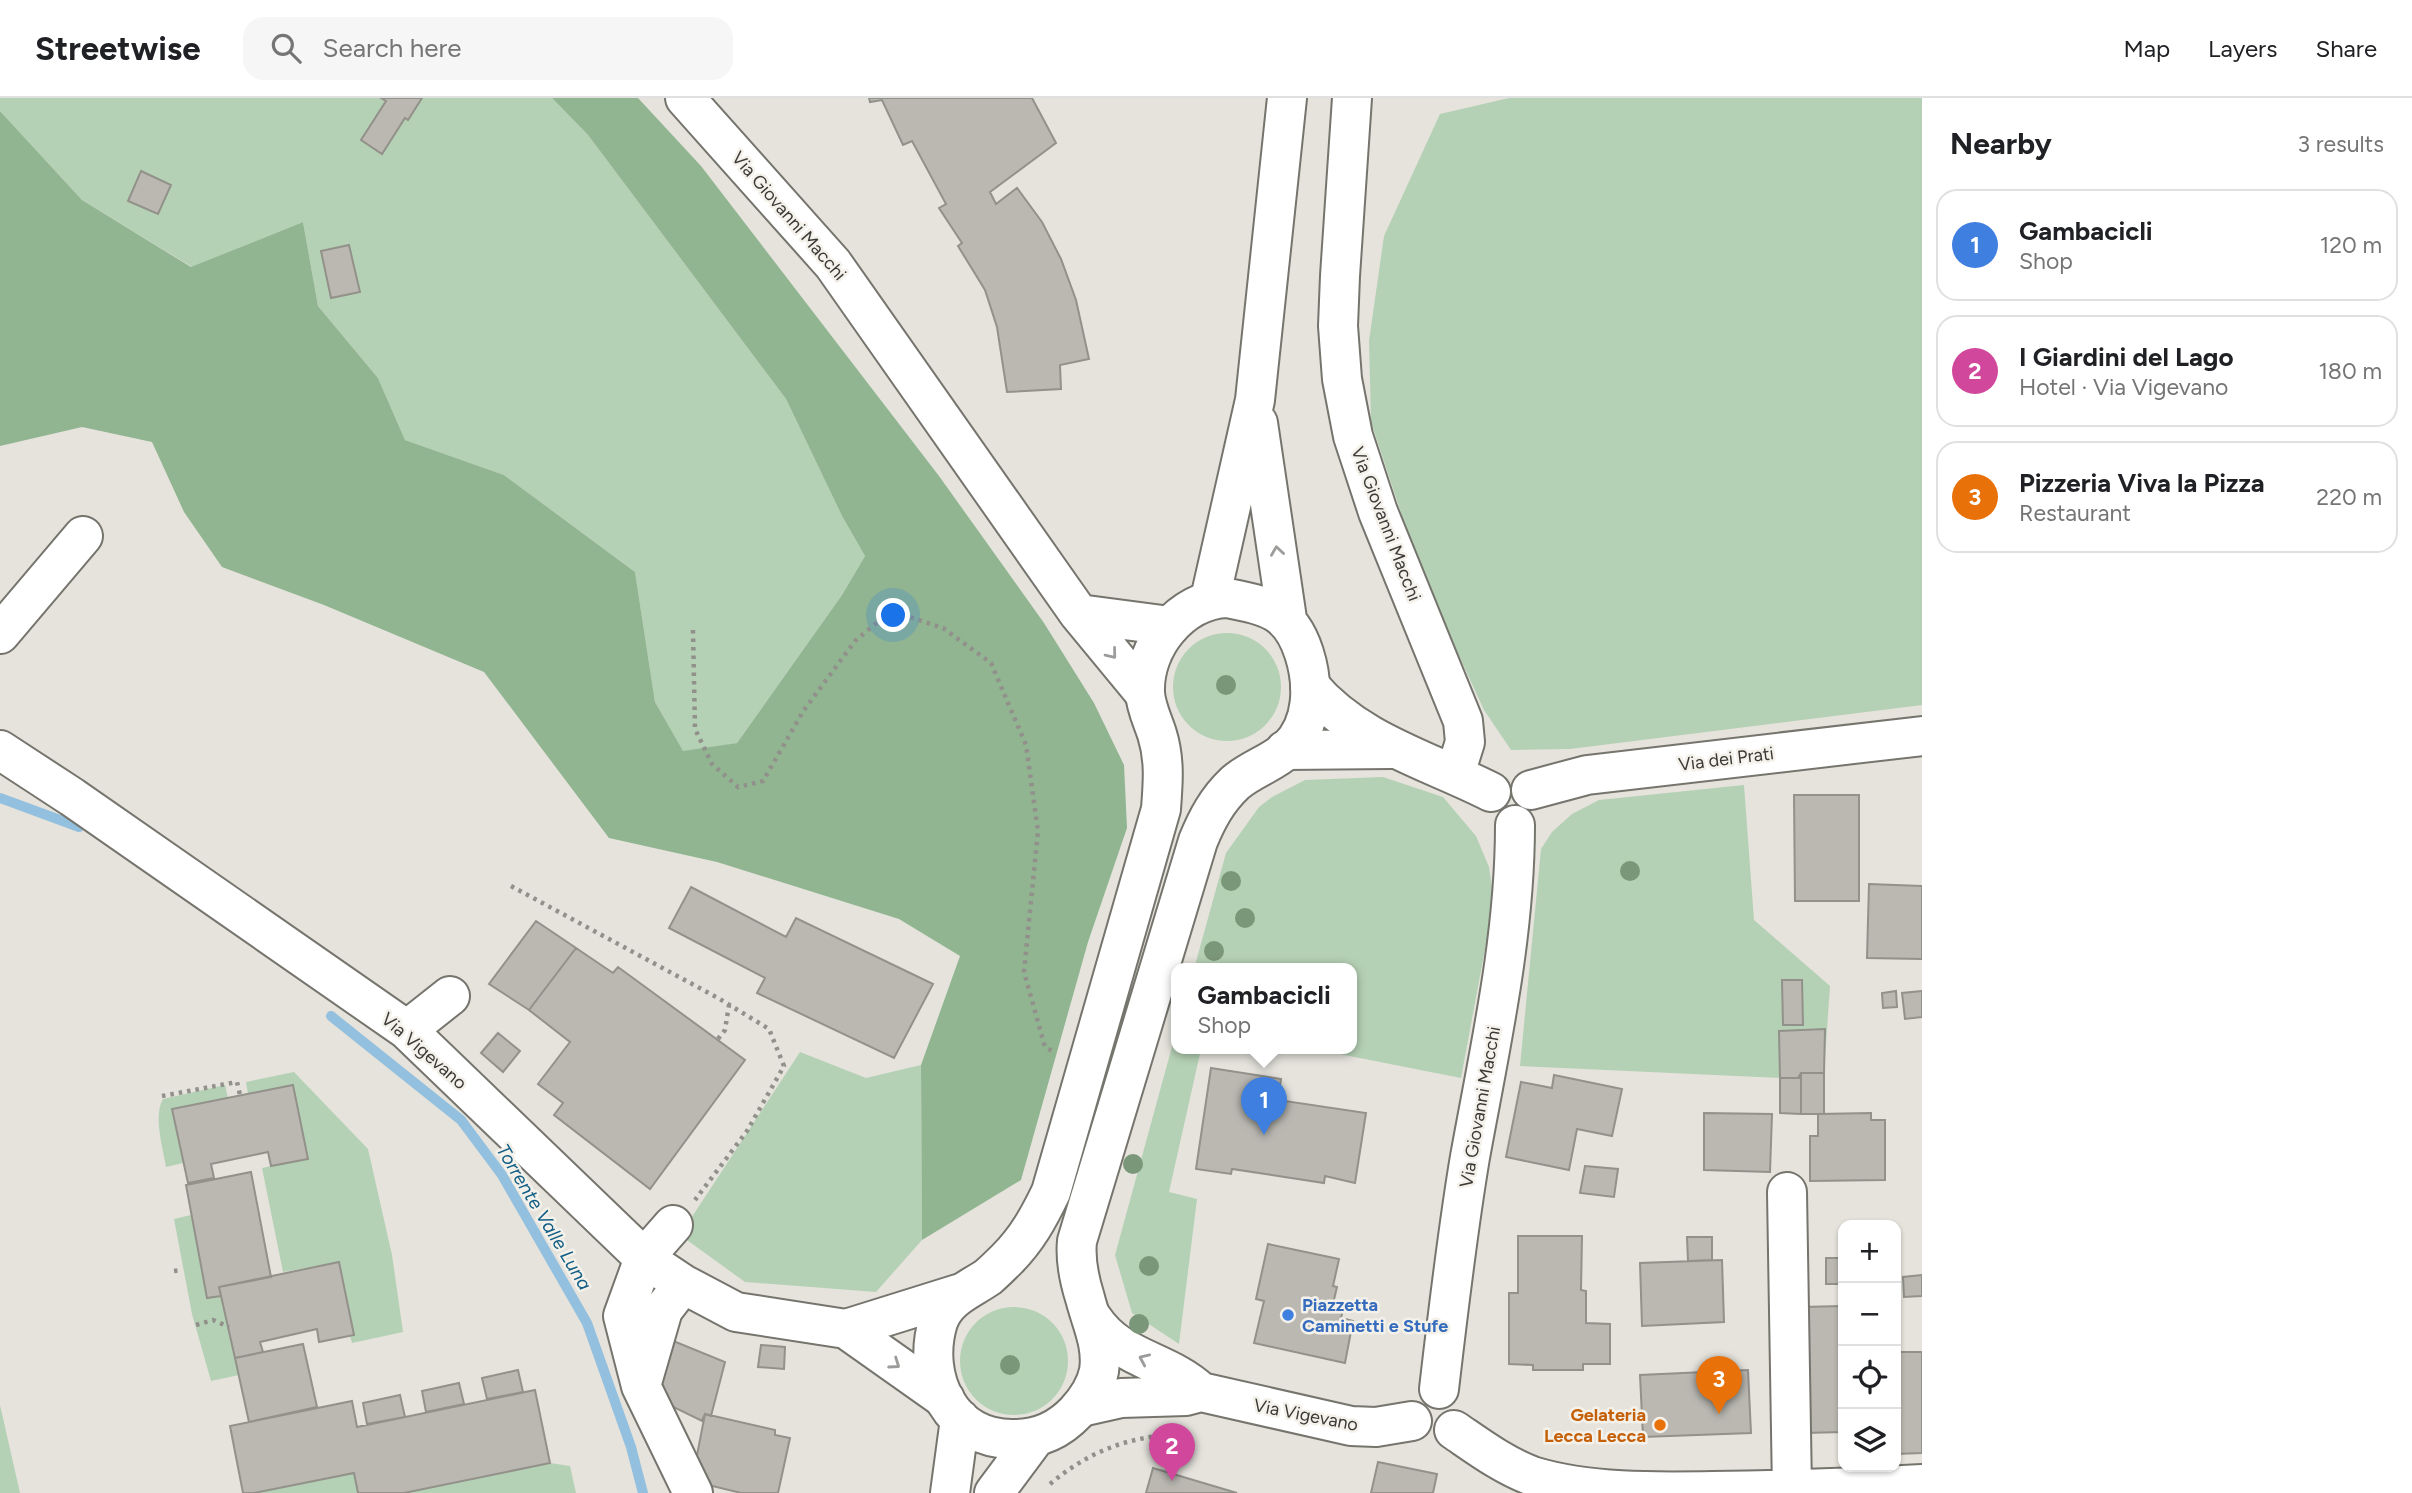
<!DOCTYPE html>
<html lang="en">
<head>
<meta charset="utf-8">
<style>
	body { margin:0; font-family:Figtree,sans-serif; background:#f6f6f6; color:#202124 }
	.controls { position:absolute; right:21px; bottom:21px; display:grid; overflow:hidden; border-radius:14px; box-shadow:0 2px 5px #0004 }
	.controls button { width:63px; height:63px; display:grid; place-items:center; padding:0; border:0; border-bottom:2px solid #e0e0e0; background:#fff; color:#202124; font:35px sans-serif }
	.you { position:absolute; left:894px; top:518px; width:24px; height:24px; margin:-18px; border:5px solid #fff; border-radius:50%; background:#1a73e8; box-shadow:0 0 0 10px #1a73e833 }
	.badge { display:grid; place-items:center; width:46px; height:46px; border-radius:50%; background:#2563eb; color:#fff; font-size:23px; font-weight:700 }
	.pin { position:absolute; translate:-50% -58px; filter:drop-shadow(0 2px 4px #0008) }
	.pin::after { content:''; position:absolute; top:37px; width:24px; height:21px; background:inherit; clip-path:polygon(0 0,100% 0,50% 100%) }
	.popup { position:absolute; left:1171px; top:865px; width:186px; height:91px; box-sizing:border-box; display:grid; place-content:center; border-radius:14px; background:#fff; filter:drop-shadow(0 2px 5px #0005); font-size:23px; white-space:nowrap; color:#757577 }
	.popup b { font-size:26px; color:#202124 }
	.popup::after { content:''; position:absolute; left:50%; top:100%; margin-left:-14px; border:14px solid transparent; border-top-color:#fff }
	.list { margin:0; padding:0; list-style:none }
	h2 { display:flex; justify-content:space-between; align-items:center; height:91px; margin:0; padding:0 28px; font-size:30px }
	h2 small { font-size:23px; font-weight:400; color:#757577 }
	.list li { display:grid; grid-template-columns:46px 1fr auto; gap:21px; align-items:center; box-sizing:border-box; height:112px; margin:0 14px 14px; padding:0 14px; border:2px solid #e0e0e0; border-radius:21px }
	.list b { display:block; font-size:26px; white-space:nowrap }
	.list p { margin:0; font-size:23px; white-space:nowrap; color:#757577 }
	.list em { font-size:23px; font-style:normal; color:#757577 }
	.icon { flex:none; width:38px; height:38px; fill:none; stroke:currentColor; stroke-width:2; stroke-linecap:round; stroke-linejoin:round }
	.map { position:relative; flex:none; width:1922px; height:1395px; overflow:hidden }
	header { display:flex; align-items:center; gap:42px; box-sizing:border-box; height:98px; padding:0 35px; background:#fff; border-bottom:2px solid #e0e0e0 }
	header strong { font-size:33px }
	nav { display:flex; gap:38px; margin-inline-start:auto; font-size:24px }
	.search { width:490px; height:63px; background:#f6f6f6; display:flex; align-items:center; gap:18px; box-sizing:border-box; padding:0 24px; border-radius:21px; color:#757577; font-size:26px }
	main { display:flex }
	aside { flex:1; background:#fff }
	.map>svg:first-child { display:block }
	.green { fill:#b5d1b5 }
	.forest { fill:#91b591 }
	.lines { fill:none; stroke-linecap:round; stroke-linejoin:round }
	.stream { stroke:#93c0de; stroke-width:10 }
	.building { fill:#bab8b1; stroke:#92918a; stroke-width:2 }
	.minor-casing { stroke:#75746d; stroke-width:42 }
	.major-casing { stroke:#75746d; stroke-width:42 }
	.path { stroke:#91908b; stroke-width:4.5; stroke-dasharray:3.5 5; stroke-linecap:butt }
	.minor { stroke:#fff; stroke-width:38 }
	.major { stroke:#fff; stroke-width:38 }
	.tree { fill:#7b9779 }
	.oneway { stroke:#9c9c9a }
	.shop-dot { fill:#3f7fe0; stroke:#f3f1e9; stroke-width:2.5 }
	.food-dot { fill:#e8710a; stroke:#f3f1e9; stroke-width:2.5 }
	.labels { text-anchor:middle; dominant-baseline:central; stroke-width:5; stroke-linejoin:round; paint-order:stroke }
	.street-label { font-size:18px; fill:#3a3936; stroke:#f3f1e9 }
	.shop-label { font-size:18px; font-weight:bold; fill:#366cbe; stroke:#f3f1e9; text-anchor:start }
	.food-label { font-size:18px; font-weight:bold; fill:#c56008; stroke:#f3f1e9; text-anchor:end }
	.water-label { font-size:19px; font-style:italic; fill:#115d85; stroke:#f3f1e9 }
</style>
</head>
<body>
<header>
<strong>Streetwise</strong>
<div class="search"><svg class="icon" aria-label="search" viewBox="0 0 24 24"><circle cx="10" cy="10" r="6"/><path d="M15 15l6 6"/></svg>Search here</div>
<nav><a>Map</a><a>Layers</a><a>Share</a></nav>
</header>
<main>
<div class="map">
<svg width="1922" height="1395" viewBox="0 0 1922 1395">
	<rect width="100%" height="100%" fill="#e5e3dc"/>
	<path class="green" d="M0 0H552L588 37 786 301 842 418 865 458 842 497 737 645 683 654 655 604 635 474 504 377 405 342 378 280 318 208 303 124 192 169 82 102 0 13Z
		M1509 0H1922V607L1570 651 1511 652 1484 612 1421 475 1371 324 1369 243 1384 138 1440 16Z
		M1173 589a54 54 0 1 1 108 0a54 54 0 1 1-108 0Z
		M1383 679 1443 699 1476 738 1489 769 1494 803 1461 980 1314 951H1352V871H1194L1226 755 1259 709 1272 699 1305 682Z
		M1744 687 1754 822 1830 888 1824 975H1801V980H1780L1520 968 1541 751 1552 734 1572 716 1599 702Z
		M1176 934V951H1201L1169 1094 1197 1101 1179 1246 1132 1215 1115 1157Z
		M800 954 866 980 921 967 922 1142 876 1194 745 1184 680 1137Z
		M294 974 368 1051 392 1157 403 1234 352 1245 350 1238 354 1237 339 1164 283 1174 262 1070 308 1060 293 988 248 996 246 984Z
		M225 987 228 1000 172 1011 183 1065 166 1069C163 1050 153 1018 163 1001Z
		M191 1117 207 1200 221 1198 239 1277 211 1283 192 1216 174 1121Z
		M960 1263a54 54 0 1 1 108 0a54 54 0 1 1-108 0Z
		M0 1307 20 1395H0Z
		M550 1365 570 1368 576 1395H403Z
		M354 1375 358 1395H254Z"/>
	<path class="forest" d="M552 0H638L701 68 939 378 1044 525 1094 605 1124 667 1127 730 1088 844 1021 1082 922 1142 921 967 960 858 899 821 717 764 609 740 484 574 324 507 222 469 184 414 152 344 82 329 0 348V13L82 102 191 169 303 124 318 208 378 280 405 342 504 377 635 474 655 604 683 653 737 645 842 497 865 458 842 418 786 301 588 37Z"/>
	<g class="lines">
		<path class="stream" d="M0 700 79 729
			M331 918 461 1022 502 1077 587 1225 631 1349 643 1395"/>
	</g>
	<path class="building" d="M381 0H422L408 22 405 20 382 56 361 42 386 3Z
		M869 0H1032L1056 45 990 94 996 106 1017 90 1042 124 1061 161 1076 202 1089 261 1060 267 1061 291 1007 294 997 229 985 192 958 148 962 145 939 110 946 106 912 43 903 47 882 2 870 4Z
		M141 73 171 87 158 116 128 103Z
		M349 147 360 194 331 200 321 153Z
		M1794 697H1859V803H1795Z
		M1869 786 1922 788V861L1867 860Z
		M691 789 786 839 796 820 933 886 894 960 757 895 765 880 669 830Z
		M536 823 576 850 529 912 489 886Z
		M576 850 613 875 618 869 745 962 650 1091 554 1017 563 1005 538 986 570 944 529 912Z
		M1782 882H1802L1803 927H1783Z
		M1896 893 1897 909 1883 910 1882 895Z
		M1922 893V919L1905 921 1902 895Z
		M1825 931 1824 975H1801L1798 980H1780L1779 933Z
		M498 935 520 953 503 974 481 955Z
		M1211 970 1281 981 1278 1002 1366 1015 1355 1085 1325 1078 1324 1085 1232 1071 1231 1076 1196 1071Z
		M1801 975H1824V1016H1801Z
		M1554 977 1622 991 1612 1038 1577 1031 1569 1072 1506 1059 1521 984 1552 990Z
		M1780 980H1801V1016L1780 1015Z
		M293 987 308 1061 271 1068 268 1054 211 1066 214 1080 188 1085 172 1011Z
		M1704 1015 1772 1016 1770 1074 1704 1072Z
		M1871 1015V1022H1885V1082L1810 1083V1038H1818V1016Z
		M1585 1068 1618 1071 1614 1099 1580 1095Z
		M251 1074 271 1179 219 1189 221 1198 207 1200 186 1087Z
		M1518 1138H1582L1581 1192 1586 1193V1225L1610 1226V1266H1583V1272H1533V1267L1509 1266V1195H1518Z
		M1687 1139H1712V1162L1688 1163Z
		M1268 1146 1339 1161 1333 1188 1337 1189 1333 1206 1344 1208 1341 1220 1353 1223 1345 1265 1254 1245 1264 1203 1256 1201Z
		M1826 1160H1843V1186H1826Z
		M1722 1162 1724 1224 1642 1228 1640 1165Z
		M339 1164 354 1237 319 1244 317 1231 260 1244 263 1254 235 1260 219 1189Z
		M1922 1177V1198L1904 1199 1903 1179Z
		M1843 1208V1334L1805 1335 1801 1209Z
		M666 1240 725 1264 711 1318 705 1316 702 1323 657 1301Z
		M303 1246 317 1309 249 1324 235 1260Z
		M761 1247 785 1249 784 1271 758 1269Z
		M1896 1254H1922V1355L1896 1356Z
		M518 1272 523 1294 487 1301 482 1280Z
		M1748 1272 1751 1335 1643 1339 1640 1277Z
		M459 1285 464 1306 426 1314 422 1293Z
		M535 1292 550 1365 404 1395H358L354 1375 254 1395H243L230 1328 352 1303 357 1329Z
		M400 1297 405 1319 367 1326 363 1305Z
		M705 1316 775 1332V1337L790 1340 778 1395H741L692 1383Z
		M1378 1364 1437 1376 1433 1395H1371Z
		M1153 1370 1237 1395H1146Z"/>
	<g class="lines">
		<g class="minor-casing">
			<path id="minor" d="M685 0 833 166 1079 516 1145 596
				M1352 0 1340 178 1338 228 1342 281 1353 338 1378 414 1463 623 1465 644 1455 676
				M1079 516 1170 528
				M0 536 83 438
				M1310 588C1357 644 1428 662 1491 694
				M0 652 72 699 407 932 644 1160 683 1186 736 1214 846 1231 958 1196
				M1285 652 1391 651
				M1531 692 1587 677 1922 638
				M407 932 450 898
				M1787 1094 1792 1392
				M673 1127 644 1160 623 1218 641 1288 693 1395
				M1093 1221C1120 1262 1167 1262 1201 1294
				M846 1231 945 1301
				M641 1288 663 1212 683 1186
				M1439 1291C1448 1214 1457 1136 1470 1059 1490 949 1515 840 1515 727
				M1081 1309 1121 1300 1186 1298 1201 1294 1351 1328 1376 1329 1412 1323
				M1454 1332C1479 1349 1503 1367 1532 1378 1588 1395 1654 1394 1713 1393 1783 1392 1852 1390 1922 1386"/>
		</g>
		<g class="major-casing">
			<path id="major" d="M1258 325 1287 521
				M1227 500C1268 508 1290 512 1304 555 1314 586 1314 625 1289 650 1273 665 1251 671 1235 685 1217 702 1207 721 1198 743L1077 1143C1075 1163 1079 1181 1085 1200 1091 1224 1103 1247 1099 1273 1096 1288 1086 1303 1076 1314 1059 1332 1039 1341 1015 1341 951 1343 921 1280 938 1224 946 1200 969 1192 988 1179 995 1173 1001 1167 1007 1161 1027 1141 1039 1119 1051 1094L1161 711C1163 685 1165 661 1157 636 1153 623 1146 610 1145 595 1143 548 1181 502 1227 500Z
				M1210 501 1255 302 1287 0
				M950 1395 960 1321
				M994 1395 1035 1340"/>
		</g>
		<path class="path" d="M693 532 695 631 712 666 738 689 763 683 804 612 855 543 891 513 943 530 991 565 1026 647 1038 733 1024 874 1045 949 1054 954
			M511 788 718 900 769 931 784 968 747 1033 695 1102
			M718 941 725 932 729 907
			M162 998 237 984 240 997
			M174 1173 181 1172
			M196 1227 213 1222 229 1229
			M1050 1386C1082 1359 1116 1343 1158 1338"/>
		<use href="#minor" class="minor"/>
		<use href="#major" class="major"/>
	</g>
	<g class="tree">
		<circle cx="1226" cy="587" r="10"/>
		<circle cx="1630" cy="773" r="10"/>
		<circle cx="1231" cy="783" r="10"/>
		<circle cx="1245" cy="820" r="10"/>
		<circle cx="1214" cy="853" r="10"/>
		<circle cx="1133" cy="1066" r="10"/>
		<circle cx="1149" cy="1168" r="10"/>
		<circle cx="1139" cy="1226" r="10"/>
		<circle cx="1010" cy="1267" r="10"/>
	</g>
	<defs><path id="oneway-chevron" d="M-2-3.5L2.5 0L-2 3.5" fill="none" stroke-width="1.6" stroke-linecap="round" stroke-linejoin="round" transform="scale(1.75)"/></defs>
	<g class="oneway">
		<use href="#oneway-chevron" transform="translate(1277 453) rotate(-98)"/>
		<use href="#oneway-chevron" transform="translate(1112 556) rotate(51)"/>
		<use href="#oneway-chevron" transform="translate(1144 1261) rotate(-156)"/>
		<use href="#oneway-chevron" transform="translate(895 1266) rotate(35)"/>
	</g>
	<circle class="shop-dot" cx="1288" cy="1217" r="7"/>
	<circle class="food-dot" cx="1660" cy="1327" r="7"/>
	<g class="labels">
		<g class="street-label">
			<text transform="translate(789 118) rotate(49)">Via Giovanni Macchi</text>
			<text transform="translate(1386 426) rotate(69)">Via Giovanni Macchi</text>
			<text transform="translate(1726 661) rotate(-7)">Via dei Prati</text>
			<text transform="translate(424 953) rotate(41)">Via Vigevano</text>
			<text transform="translate(1480 1009) rotate(-80)">Via Giovanni Macchi</text>
			<text transform="translate(1306 1317) rotate(11)">Via Vigevano</text>
		</g>
		<g class="shop-label">
			<text x="1302" y="1207">Piazzetta<tspan x="1302" dy="21">Caminetti e Stufe</tspan></text>
		</g>
		<g class="food-label">
			<text x="1646" y="1317">Gelateria<tspan x="1646" dy="21">Lecca Lecca</tspan></text>
		</g>
		<g class="water-label">
			<text transform="translate(544 1119) rotate(59)">Torrente Valle Luna</text>
		</g>
	</g>
</svg>
<div class="controls">
<button>+</button>
<button>−</button>
<button><svg class="icon" aria-label="locate" viewBox="0 0 24 24"><circle cx="12" cy="12" r="6"/><path d="M12 2v4M12 18v4M2 12h4M18 12h4"/></svg></button>
<button><svg class="icon" aria-label="layers" viewBox="0 0 24 24"><path d="M12 4l9 5-9 5-9-5zM3 14l9 5 9-5"/></svg></button>
</div>
<div class="you"></div>
<div class="pin badge" style="left:1264px;top:1037px;background:#3f7fe0">1</div>
<div class="popup"><b>Gambacicli</b>Shop</div>
<div class="pin badge" style="left:1172px;top:1383px;background:#d1479c">2</div>
<div class="pin badge" style="left:1719px;top:1316px;background:#e8710a">3</div>
</div>
<aside>
<h2>Nearby<small>3 results</small></h2>
<ul class="list">
<li><span class="badge" style="background:#3f7fe0">1</span><div><b>Gambacicli</b><p>Shop</p></div><em>120 m</em></li>
<li><span class="badge" style="background:#d1479c">2</span><div><b>I Giardini del Lago</b><p>Hotel · Via Vigevano</p></div><em>180 m</em></li>
<li><span class="badge" style="background:#e8710a">3</span><div><b>Pizzeria Viva la Pizza</b><p>Restaurant</p></div><em>220 m</em></li>
</ul>
</aside>
</main>
</body>
</html>
